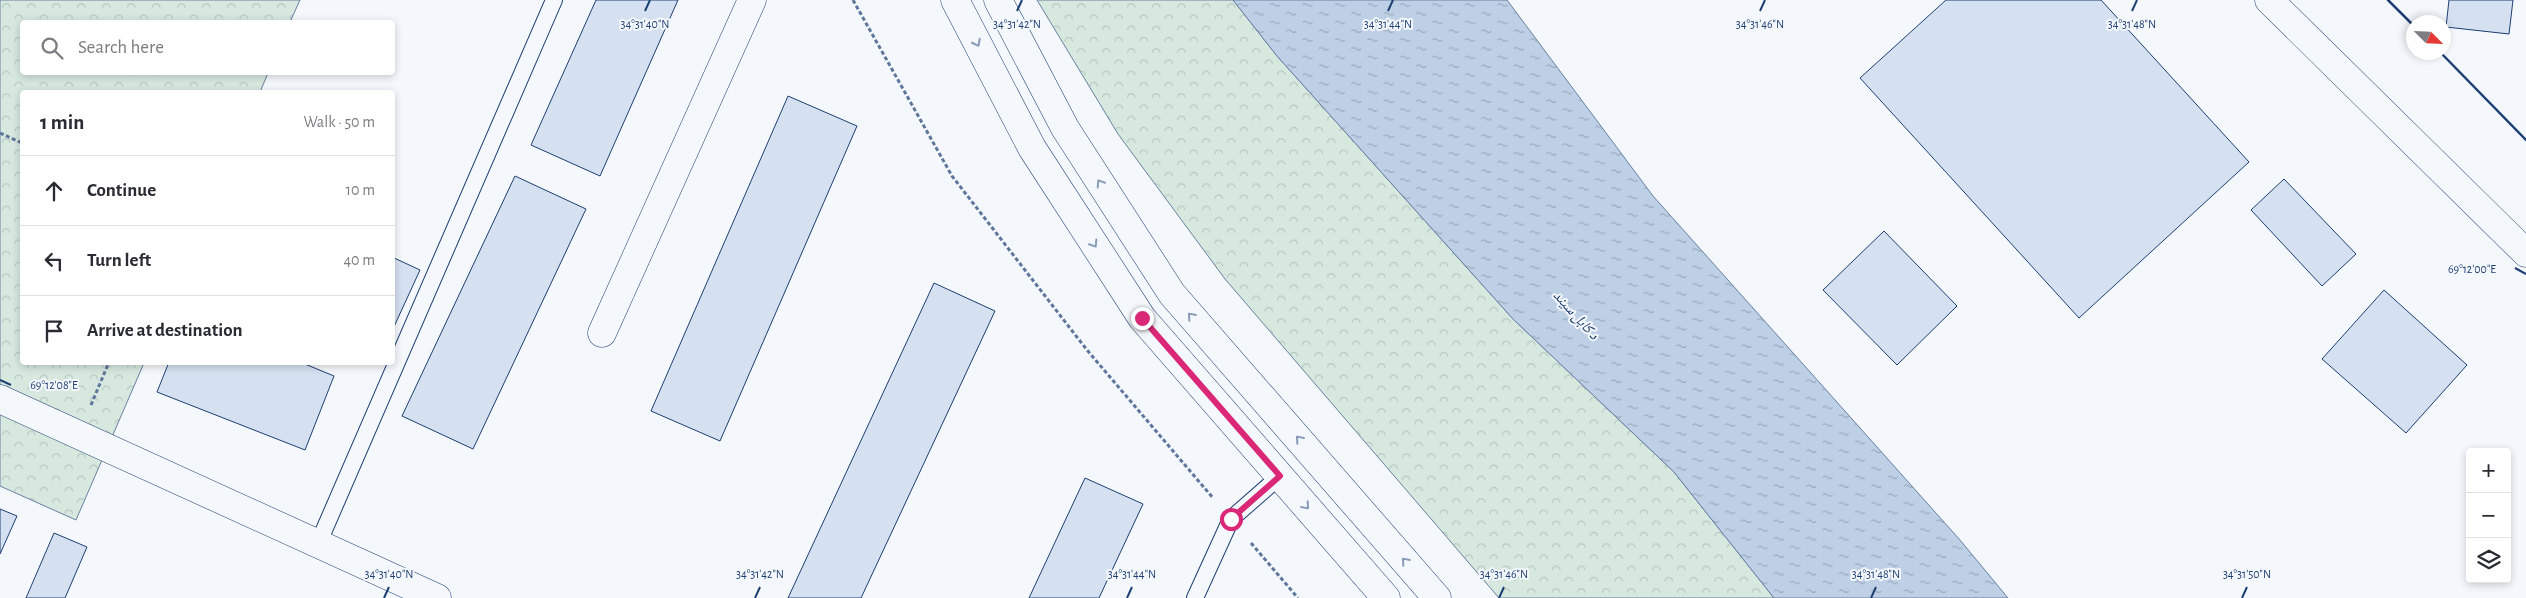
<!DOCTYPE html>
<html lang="en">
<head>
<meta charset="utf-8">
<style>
	body { margin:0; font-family:"Alegreya Sans","Noto Naskh Arabic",sans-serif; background:#f7f7f7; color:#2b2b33 }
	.controls { position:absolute; right:15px; bottom:15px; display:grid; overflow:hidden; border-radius:5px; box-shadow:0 2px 8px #0003 }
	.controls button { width:45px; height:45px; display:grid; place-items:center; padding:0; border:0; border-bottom:1px solid #e1e1e2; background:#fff; color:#2b2b33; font:25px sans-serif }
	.compass { position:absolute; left:2406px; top:15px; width:45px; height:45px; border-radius:50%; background:#fff; box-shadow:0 2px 8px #0003; rotate:114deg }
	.stop { position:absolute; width:15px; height:15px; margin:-11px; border:4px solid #db2777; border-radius:50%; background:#fff }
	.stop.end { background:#db2777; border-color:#fff; box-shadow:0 1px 5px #0008 }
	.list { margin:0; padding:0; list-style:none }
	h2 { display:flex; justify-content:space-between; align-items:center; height:65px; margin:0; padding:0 20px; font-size:21px }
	h2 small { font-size:16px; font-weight:400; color:#7c7c81 }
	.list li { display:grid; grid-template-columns:32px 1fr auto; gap:15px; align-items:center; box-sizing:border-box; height:70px; padding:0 20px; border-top:1px solid #e1e1e2 }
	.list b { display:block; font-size:19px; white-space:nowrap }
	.list em { font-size:16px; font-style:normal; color:#7c7c81 }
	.icon { flex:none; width:28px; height:28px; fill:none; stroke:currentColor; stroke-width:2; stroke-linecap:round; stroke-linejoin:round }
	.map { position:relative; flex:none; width:2526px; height:598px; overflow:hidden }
	.search { position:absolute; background:#fff; box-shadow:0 2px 8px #0003; left:20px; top:20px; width:375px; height:55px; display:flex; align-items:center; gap:12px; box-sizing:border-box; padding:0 18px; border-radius:5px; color:#7c7c81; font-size:19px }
	.panel { position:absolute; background:#fff; box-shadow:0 2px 8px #0003; left:20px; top:90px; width:375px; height:275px; border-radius:5px }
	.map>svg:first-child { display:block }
	.park { fill:url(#park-crowns); stroke:#687fa3 }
	.water { fill:url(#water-ripples); stroke:#687fa3 }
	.building { fill:#d5e0f0; stroke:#1d3f73 }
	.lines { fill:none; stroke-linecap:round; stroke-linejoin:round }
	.lane-casing { stroke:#1d3f73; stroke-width:18 }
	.street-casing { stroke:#1d3f73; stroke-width:29 }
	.secondary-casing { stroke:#1d3f73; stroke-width:29 }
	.primary-casing { stroke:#1d3f73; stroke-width:29 }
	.path { stroke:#5e769c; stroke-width:3; stroke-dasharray:4 2.5; stroke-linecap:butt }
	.lane { stroke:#f4f7fb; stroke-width:16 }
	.street { stroke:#f4f7fb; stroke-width:28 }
	.secondary { stroke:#f4f7fb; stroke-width:28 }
	.primary { stroke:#f4f7fb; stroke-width:28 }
	.wall { stroke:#1d3f73; stroke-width:2.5 }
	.oneway { stroke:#889bb7 }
	.route { stroke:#db2777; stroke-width:6 }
	.ticks { fill:none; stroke:#1d3f73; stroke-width:2 }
	.labels { text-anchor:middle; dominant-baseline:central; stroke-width:4; stroke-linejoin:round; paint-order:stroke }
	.water-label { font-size:15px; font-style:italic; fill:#1d3f73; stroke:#f4f7fb }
	.ticks-label { font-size:12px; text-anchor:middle; fill:#1d3f73; stroke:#f4f7fb; stroke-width:4; stroke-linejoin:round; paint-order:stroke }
</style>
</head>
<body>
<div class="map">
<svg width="2526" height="598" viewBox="0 0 2526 598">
	<defs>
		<pattern id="park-crowns" width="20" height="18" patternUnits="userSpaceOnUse" patternTransform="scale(1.25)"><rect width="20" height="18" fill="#d7e8df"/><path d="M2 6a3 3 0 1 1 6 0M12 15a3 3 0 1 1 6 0" fill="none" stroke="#b8c8c3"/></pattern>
		<pattern id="water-ripples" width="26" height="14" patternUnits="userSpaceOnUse" patternTransform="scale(1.25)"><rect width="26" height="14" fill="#bed0e5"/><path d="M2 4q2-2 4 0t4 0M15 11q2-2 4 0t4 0" fill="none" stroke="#9aaabe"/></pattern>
	</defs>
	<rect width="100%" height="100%" fill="#f4f7fb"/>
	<path class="park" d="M0 0H300L290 22H22V72L268 73 260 92H22V362L144 363 76 520 0 486Z
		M1037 0H1233L1277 56 1513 319 1674 472 1774 598H1499L1225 279 1118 134Z"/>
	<path class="water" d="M1233 0H1507L1653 196 1960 540 2008 598H1774L1674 472 1513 319 1277 56Z"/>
	<path class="building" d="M596 0H678L600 176 531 145Z
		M1946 0H2101L2249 162 2079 318 1860 78Z
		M2449 0H2513L2509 34 2446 27Z
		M788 96 857 126 720 441 651 411Z
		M515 176 586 209 473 449 402 416Z
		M2284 179 2356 254 2322 286 2251 210Z
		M1884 231 1957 306 1897 365 1823 290Z
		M392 257 420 270 392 331Z
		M934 283 995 311 861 598H788Z
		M2384 290 2467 365 2406 433 2322 359Z
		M169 362H300L334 376 305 450 157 392Z
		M1085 478 1143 504 1099 598H1029Z
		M0 509 17 516 0 554Z
		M54 533 87 547 65 598H26Z"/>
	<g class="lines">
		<g class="lane-casing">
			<path id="lane" d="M318 544 554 0
				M1195 598 1231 519 1280 476"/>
		</g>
		<g class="street-casing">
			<path id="street" d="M602 333 752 0
				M0 399 437 598"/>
		</g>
		<g class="secondary-casing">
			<path id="secondary" d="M955 0 1032 148 1142 318 1386 598
				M998 0 1065 128 1172 294 1437 598"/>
		</g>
		<g class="primary-casing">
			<path id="primary" d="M2269 0 2526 253"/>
		</g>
		<path class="path" d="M853 0 952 176 1087 350 1213 498
			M0 133 22 143
			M91 405 109 362
			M1251 543 1298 598"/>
		<use href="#lane" class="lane"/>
		<use href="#street" class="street"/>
		<use href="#secondary" class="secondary"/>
		<use href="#primary" class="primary"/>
		<path class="wall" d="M2388 0 2414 26
			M2440 52 2526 140"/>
	</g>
	<defs><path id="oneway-chevron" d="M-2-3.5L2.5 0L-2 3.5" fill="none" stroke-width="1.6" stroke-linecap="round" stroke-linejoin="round" transform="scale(1.25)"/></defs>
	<g class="oneway">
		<use href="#oneway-chevron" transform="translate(977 43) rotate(63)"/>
		<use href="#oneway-chevron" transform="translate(1100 183) rotate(-123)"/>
		<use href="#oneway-chevron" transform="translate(1094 244) rotate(57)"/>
		<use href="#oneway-chevron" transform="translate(1191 316) rotate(-131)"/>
		<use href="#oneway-chevron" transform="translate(1299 439) rotate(-131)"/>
		<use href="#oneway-chevron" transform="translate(1306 506) rotate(49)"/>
		<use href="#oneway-chevron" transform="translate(1405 561) rotate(-131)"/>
	</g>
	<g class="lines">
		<path class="route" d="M1142 318 1280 476 1231 519"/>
	</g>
	<path class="ticks" d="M645 11 650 0M1017 11 1022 0M1388 11 1393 0M1760 11 1765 0M2132 11 2137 0M2515 268 2526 274M0 380 11 385M384 598 389 587M755 598 760 587M1127 598 1132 587M1499 598 1504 587M1871 598 1876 587M2242 598 2247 587"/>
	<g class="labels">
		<g class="water-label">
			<text transform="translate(1576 315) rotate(48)">د کابل سيند</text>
		</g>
	</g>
	<g class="ticks-label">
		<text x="2132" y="28">34°31'48"N</text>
		<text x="645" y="28">34°31'40"N</text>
		<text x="1017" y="28">34°31'42"N</text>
		<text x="1388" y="28">34°31'44"N</text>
		<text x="1760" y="28">34°31'46"N</text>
		<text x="2472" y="273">69°12'00"E</text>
		<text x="54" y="389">69°12'08"E</text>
		<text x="389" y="578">34°31'40"N</text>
		<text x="760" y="578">34°31'42"N</text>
		<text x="1132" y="578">34°31'44"N</text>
		<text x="1504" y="578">34°31'46"N</text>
		<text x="1876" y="578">34°31'48"N</text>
		<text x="2247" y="578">34°31'50"N</text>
	</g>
</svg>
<div class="controls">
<button>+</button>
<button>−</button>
<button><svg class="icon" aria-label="layers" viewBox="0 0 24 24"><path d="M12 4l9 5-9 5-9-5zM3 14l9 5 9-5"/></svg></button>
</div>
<svg class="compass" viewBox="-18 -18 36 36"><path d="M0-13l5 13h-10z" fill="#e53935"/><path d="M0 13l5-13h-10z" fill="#7c7c81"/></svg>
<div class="stop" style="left:1231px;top:519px"></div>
<div class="stop end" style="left:1142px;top:318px"></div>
<div class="search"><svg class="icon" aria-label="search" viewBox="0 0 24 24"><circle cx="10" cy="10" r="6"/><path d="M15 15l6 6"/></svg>Search here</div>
<section class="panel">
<h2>1 min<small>Walk · 50 m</small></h2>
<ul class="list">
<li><svg class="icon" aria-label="ahead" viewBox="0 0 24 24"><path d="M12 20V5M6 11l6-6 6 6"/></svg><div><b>Continue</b></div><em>10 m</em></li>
<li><svg class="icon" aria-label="left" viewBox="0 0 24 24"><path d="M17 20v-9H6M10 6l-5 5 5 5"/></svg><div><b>Turn left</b></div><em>40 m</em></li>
<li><svg class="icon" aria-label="arrive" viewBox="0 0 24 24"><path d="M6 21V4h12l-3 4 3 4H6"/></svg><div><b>Arrive at destination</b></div></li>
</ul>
</section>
</div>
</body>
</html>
